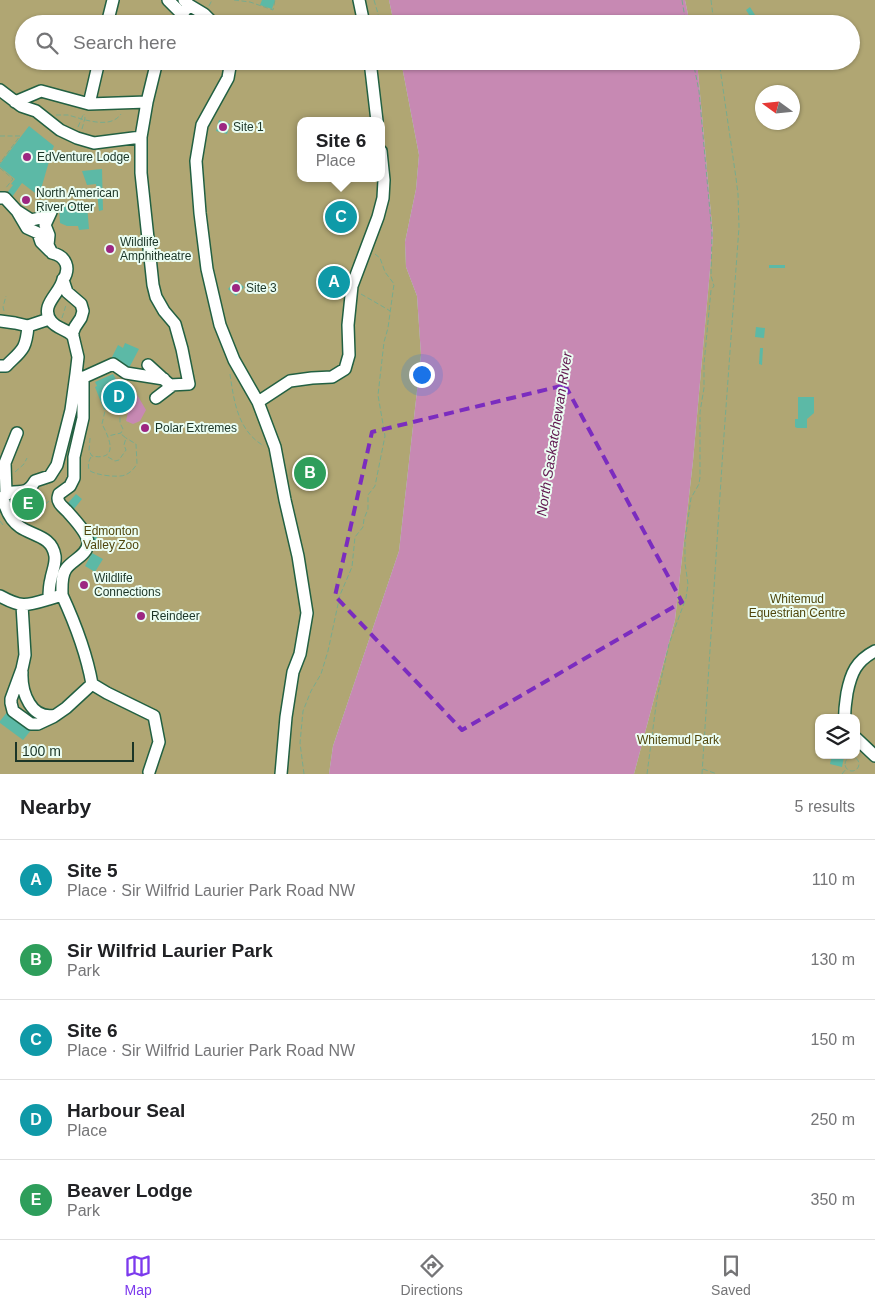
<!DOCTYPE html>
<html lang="en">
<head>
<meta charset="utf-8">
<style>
	body { margin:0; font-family:Helvetica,sans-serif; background:#f2f2f2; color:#202124 }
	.controls { position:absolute; right:15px; bottom:15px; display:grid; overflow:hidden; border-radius:10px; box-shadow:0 1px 4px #0004 }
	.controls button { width:45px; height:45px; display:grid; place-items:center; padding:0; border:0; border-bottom:1px solid #e0e0e0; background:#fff; color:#202124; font:25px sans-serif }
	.compass { position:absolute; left:755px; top:85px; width:45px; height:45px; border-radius:50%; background:#fff; box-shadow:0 1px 4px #0004; rotate:285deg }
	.scale { position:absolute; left:15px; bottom:12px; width:119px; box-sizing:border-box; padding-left:5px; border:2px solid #1b3527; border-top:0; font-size:14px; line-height:18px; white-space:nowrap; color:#1b3527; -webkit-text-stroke:4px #ebfdf2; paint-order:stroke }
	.you { position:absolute; left:421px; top:374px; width:18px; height:18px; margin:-12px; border:4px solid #fff; border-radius:50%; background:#1a73e8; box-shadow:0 0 0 8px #1a73e833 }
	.badge { display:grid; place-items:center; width:32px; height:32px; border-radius:50%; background:#7c3aed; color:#fff; font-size:16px; font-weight:700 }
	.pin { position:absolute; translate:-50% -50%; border:2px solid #fff; box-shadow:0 1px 5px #0006 }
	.popup { position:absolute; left:297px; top:117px; width:88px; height:65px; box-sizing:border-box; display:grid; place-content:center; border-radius:10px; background:#fff; filter:drop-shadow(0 1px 4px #0005); font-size:16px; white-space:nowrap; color:#757577 }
	.popup b { font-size:19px; color:#202124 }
	.popup::after { content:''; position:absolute; left:50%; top:100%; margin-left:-10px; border:10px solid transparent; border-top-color:#fff }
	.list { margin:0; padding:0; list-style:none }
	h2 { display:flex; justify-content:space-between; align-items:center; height:65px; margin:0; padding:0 20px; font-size:21px }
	h2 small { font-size:16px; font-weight:400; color:#757577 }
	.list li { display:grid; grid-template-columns:32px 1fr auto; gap:15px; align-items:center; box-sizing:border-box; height:80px; padding:0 20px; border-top:1px solid #e0e0e0 }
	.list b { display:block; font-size:19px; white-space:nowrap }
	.list p { margin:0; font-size:16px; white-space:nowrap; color:#757577 }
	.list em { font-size:16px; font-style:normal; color:#757577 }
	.icon { flex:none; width:28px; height:28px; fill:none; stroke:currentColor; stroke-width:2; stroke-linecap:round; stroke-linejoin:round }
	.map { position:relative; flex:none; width:875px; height:774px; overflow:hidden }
	.search { position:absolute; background:#fff; box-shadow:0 1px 4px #0004; left:15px; right:15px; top:15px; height:55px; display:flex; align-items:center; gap:12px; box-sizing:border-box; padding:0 18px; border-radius:28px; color:#757577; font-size:19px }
	.sheet { height:465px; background:#fff }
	nav { display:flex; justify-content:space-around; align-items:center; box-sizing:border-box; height:70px; border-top:1px solid #e0e0e0; background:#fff; font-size:14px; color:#757577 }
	nav a { display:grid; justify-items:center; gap:2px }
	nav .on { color:#7c3aed }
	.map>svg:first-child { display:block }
	.green { fill:#b0a673; fill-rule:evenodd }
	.water { fill:#c789b3 }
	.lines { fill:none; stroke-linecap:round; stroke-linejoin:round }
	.stream { stroke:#c789b3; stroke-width:2.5 }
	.building { fill:#5cb9a6 }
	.minor-casing { stroke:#226042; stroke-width:14 }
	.path { stroke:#78ab8d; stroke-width:1; stroke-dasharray:5 2.5; stroke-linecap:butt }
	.minor { stroke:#fff; stroke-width:11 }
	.marked { fill:none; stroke:#7b2cbf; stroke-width:4; stroke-dasharray:10 6; stroke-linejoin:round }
	.poi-dot { fill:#9d2782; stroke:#ebfdf2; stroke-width:2 }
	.labels { text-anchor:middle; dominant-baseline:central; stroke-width:4; stroke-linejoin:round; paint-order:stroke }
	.poi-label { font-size:12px; fill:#1b3527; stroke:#ebfdf2; text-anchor:start }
	.park-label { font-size:12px; fill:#50460c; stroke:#ebfdf2 }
	.water-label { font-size:14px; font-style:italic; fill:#611850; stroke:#ebfdf2 }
</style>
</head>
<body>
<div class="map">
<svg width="875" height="774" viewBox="0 0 875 774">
	<rect width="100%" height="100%" fill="#a9e8c3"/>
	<path class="green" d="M0 0H177L194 15 197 7 190 0H389L394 24H24V61H401L419 155 416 189 405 242 406 267 417 296 421 355 399 551 333 746 329 774H0ZM301 121H381V178H301Z
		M685 0H875V774H634L675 620 693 461 713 236 697 61H851V24H690ZM762 92H792V122H762ZM819 718H856V755H819Z"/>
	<path class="water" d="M389 0H685L690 24H394Z
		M401 61H697L713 236 693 461 675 620 634 774H329L333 746 399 551 421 355 417 296 406 267 405 242 416 189 419 155Z
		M129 391 136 393 146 410 140 421 133 424 126 421 130 403 124 393Z"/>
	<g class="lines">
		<path class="stream" d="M24 505 38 497"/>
	</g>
	<path class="building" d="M262 0H275L272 9 260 5Z
		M750 7 755 15 751 18 746 10Z
		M219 120 230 124 227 134 216 131Z
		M29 126 54 146 52 151 39 196 22 183 12 197 7 193 13 185 11 184 15 179 0 167V164Z
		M102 169 103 210 99 211 96 184 87 185 82 171Z
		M87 205 89 229 79 230 78 226H67L60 223 59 207Z
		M338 211 347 215 343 224 334 220Z
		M769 265H785V268H769Z
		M329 276 340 278 338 289 327 287Z
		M236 280 244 287 236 296 228 289Z
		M756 327 765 328 764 338 755 337Z
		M125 343 139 349 129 368 111 359 118 345 123 348Z
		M760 348H763L762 365 759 364Z
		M113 374 128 401 104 410 95 387 97 386 95 382Z
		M798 397H814V413L807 419V428H797L795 427V419H798Z
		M76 494 82 499 74 509 67 504Z
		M94 530 99 542 92 544 88 532Z
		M92 553 103 559 95 572 85 566Z
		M8 711 32 729 23 740 0 723V721Z
		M832 755 844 757 842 767 830 764Z"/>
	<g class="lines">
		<g class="minor-casing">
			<path id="minor" d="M168 0 182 14
				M184 0 189 5 204 14 214 24
				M359 0 364 24
				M107 24 113 0
				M175 24 189 5
				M231 61 228 78 202 125 196 161 200 213 207 269 220 325 234 360 258 402 275 447 285 500 298 556 307 613 300 654 293 672 286 717 281 774
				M370 61 377 121
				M0 90 21 106 36 111 60 130 77 138 94 143 141 137 147 102 157 61
				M15 102 41 91 89 104 147 102
				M89 104 99 61
				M141 137V173L153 285 156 297 164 311 175 324 182 349 189 384 170 385 148 365
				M0 198H5L17 211
				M51 212 45 225 49 235 48 245 52 253C66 256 71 268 63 280L67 292 81 304 83 311 81 318 75 327 73 332V336L78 357 76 374 71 410 57 465 50 476 35 481C24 500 16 485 3 497 5 508 10 520 20 527 33 536 52 536 55 556 56 564 52 572 51 579 49 586 49 592 49 599L62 595C62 587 61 576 66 569 72 560 88 555 88 543 88 533 73 518 67 511 64 508 60 505 59 502 57 499 58 498 59 494L70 486 74 478V457L83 418V381L82 378 76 374
				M50 251 41 242 38 233 27 228 17 211 31 220 45 217 51 212
				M63 279C61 293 39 305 51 321 57 329 67 329 73 336
				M0 321 15 323 28 326
				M0 366H6C22 350 26 350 28 326L49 319
				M82 378 113 364 126 373 164 379
				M156 398 173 385
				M258 402 290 381 312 378 332 377 345 369 349 355 348 325 352 286 378 217 383 198 384 180 381 151
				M6 493 5 463 17 433
				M0 596C22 608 26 606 49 599
				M22 605 25 655 22 669 11 699V703L13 711 31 724H38L53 717 66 708 92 684C87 656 74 621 62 595
				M22 672C21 692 31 721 56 715
				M92 684 107 693 154 716 159 742 149 772
				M845 718C844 710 846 702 847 693 851 673 856 661 875 651
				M856 738 875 756"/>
		</g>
		<path class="path" d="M234 0 250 2 273 10 275 0
			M374 0 381 24
			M682 0 686 24
			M711 0 714 24
			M209 6 212 0
			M195 24 197 21
			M380 68 384 69 388 68 389 61
			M56 115C60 115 64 115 68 115 83 119 110 130 121 114
			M78 127 83 115
			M82 129 85 118 84 114
			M382 131 383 141
			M0 136H20L0 163
			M0 168 13 179 5 189
			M361 294 387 309 390 311
			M4 311 3 307 6 296
			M62 318 66 305
			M230 374C234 402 238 431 264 446
			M90 438 89 451 92 456C119 461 110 439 102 424L105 411 117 407 120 410V423L123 429 121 433 108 436
			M91 457C88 462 88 465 89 470 94 475 118 478 125 475 130 473 134 469 137 464L136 444 126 438
			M108 457 115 461 119 460 126 450 124 445 126 438 121 434
			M15 472 24 464 27 458
			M0 521 3 525
			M29 521H34L36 516 34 512 29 510 32 503 41 508 49 501
			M845 764a7 7 0 1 1 14 0a7 7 0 1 1-14 0Z
			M703 769 717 774
			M304 774 300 743 303 711 311 691 321 674 328 651 340 595 352 567 355 537 363 527 364 519 368 509V495L375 486 385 436 378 395 384 342 388 328 394 284 385 272 380 258 375 254
			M647 774 657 698 669 644 686 598 688 584 685 563V541L691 498 699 484 700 477V412L704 388V364L711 290 714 286 711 276 712 234 699 91 693 61
			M702 774 723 449 739 227 738 194 736 178 719 61
			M842 774 846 769"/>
		<use href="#minor" class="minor"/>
	</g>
	<path class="marked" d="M565 385 682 602 462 730 335 596 372 432Z"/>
	<g class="poi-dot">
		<circle cx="223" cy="127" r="5"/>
		<circle cx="27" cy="157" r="5"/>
		<circle cx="26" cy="200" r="5"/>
		<circle cx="110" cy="249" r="5"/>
		<circle cx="236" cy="288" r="5"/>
		<circle cx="145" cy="428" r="5"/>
		<circle cx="84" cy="585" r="5"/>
		<circle cx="141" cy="616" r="5"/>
	</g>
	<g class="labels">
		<g class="poi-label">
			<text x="233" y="127">Site 1</text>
			<text x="37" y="157">EdVenture Lodge</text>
			<text x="36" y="193">North American<tspan x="36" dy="14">River Otter</tspan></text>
			<text x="120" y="242">Wildlife<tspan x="120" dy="14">Amphitheatre</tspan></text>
			<text x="246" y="288">Site 3</text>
			<text x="155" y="428">Polar Extremes</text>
			<text x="94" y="578">Wildlife<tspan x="94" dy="14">Connections</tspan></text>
			<text x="151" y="616">Reindeer</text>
		</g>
		<g class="park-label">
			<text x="111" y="531">Edmonton<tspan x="111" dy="14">Valley Zoo</tspan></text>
			<text x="797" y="599">Whitemud<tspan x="797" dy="14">Equestrian Centre</tspan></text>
			<text x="678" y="740">Whitemud Park</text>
		</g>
		<g class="water-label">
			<text transform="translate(554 434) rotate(-81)">North Saskatchewan River</text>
		</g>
	</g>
</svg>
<div class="controls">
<button><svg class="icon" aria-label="layers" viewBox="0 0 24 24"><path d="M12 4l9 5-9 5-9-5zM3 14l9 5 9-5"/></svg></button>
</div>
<svg class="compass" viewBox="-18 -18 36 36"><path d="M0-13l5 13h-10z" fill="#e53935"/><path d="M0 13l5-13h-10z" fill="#757577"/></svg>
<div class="scale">100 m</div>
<div class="you"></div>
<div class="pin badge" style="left:334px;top:282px;background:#0f9aa8">A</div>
<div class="pin badge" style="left:310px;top:473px;background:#2e9e5b">B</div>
<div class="pin badge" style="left:341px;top:217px;background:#0f9aa8">C</div>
<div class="popup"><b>Site 6</b>Place</div>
<div class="pin badge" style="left:119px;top:397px;background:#0f9aa8">D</div>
<div class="pin badge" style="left:28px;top:504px;background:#2e9e5b">E</div>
<div class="search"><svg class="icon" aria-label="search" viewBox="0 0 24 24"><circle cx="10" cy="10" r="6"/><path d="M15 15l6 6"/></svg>Search here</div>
</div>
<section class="sheet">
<h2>Nearby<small>5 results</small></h2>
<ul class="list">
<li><span class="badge" style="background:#0f9aa8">A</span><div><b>Site 5</b><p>Place · Sir Wilfrid Laurier Park Road NW</p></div><em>110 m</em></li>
<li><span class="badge" style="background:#2e9e5b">B</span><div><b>Sir Wilfrid Laurier Park</b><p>Park</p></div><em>130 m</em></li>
<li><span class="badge" style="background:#0f9aa8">C</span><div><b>Site 6</b><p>Place · Sir Wilfrid Laurier Park Road NW</p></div><em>150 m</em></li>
<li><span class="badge" style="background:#0f9aa8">D</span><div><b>Harbour Seal</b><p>Place</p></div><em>250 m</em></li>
<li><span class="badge" style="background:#2e9e5b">E</span><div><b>Beaver Lodge</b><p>Park</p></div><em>350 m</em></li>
</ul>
</section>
<nav>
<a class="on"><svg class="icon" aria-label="map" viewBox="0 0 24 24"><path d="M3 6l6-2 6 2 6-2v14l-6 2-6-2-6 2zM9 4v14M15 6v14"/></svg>Map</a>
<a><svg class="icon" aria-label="directions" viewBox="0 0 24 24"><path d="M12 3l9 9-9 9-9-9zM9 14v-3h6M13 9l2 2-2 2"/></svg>Directions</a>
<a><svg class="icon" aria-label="saved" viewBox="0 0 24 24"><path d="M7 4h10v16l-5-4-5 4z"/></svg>Saved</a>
</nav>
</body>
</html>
